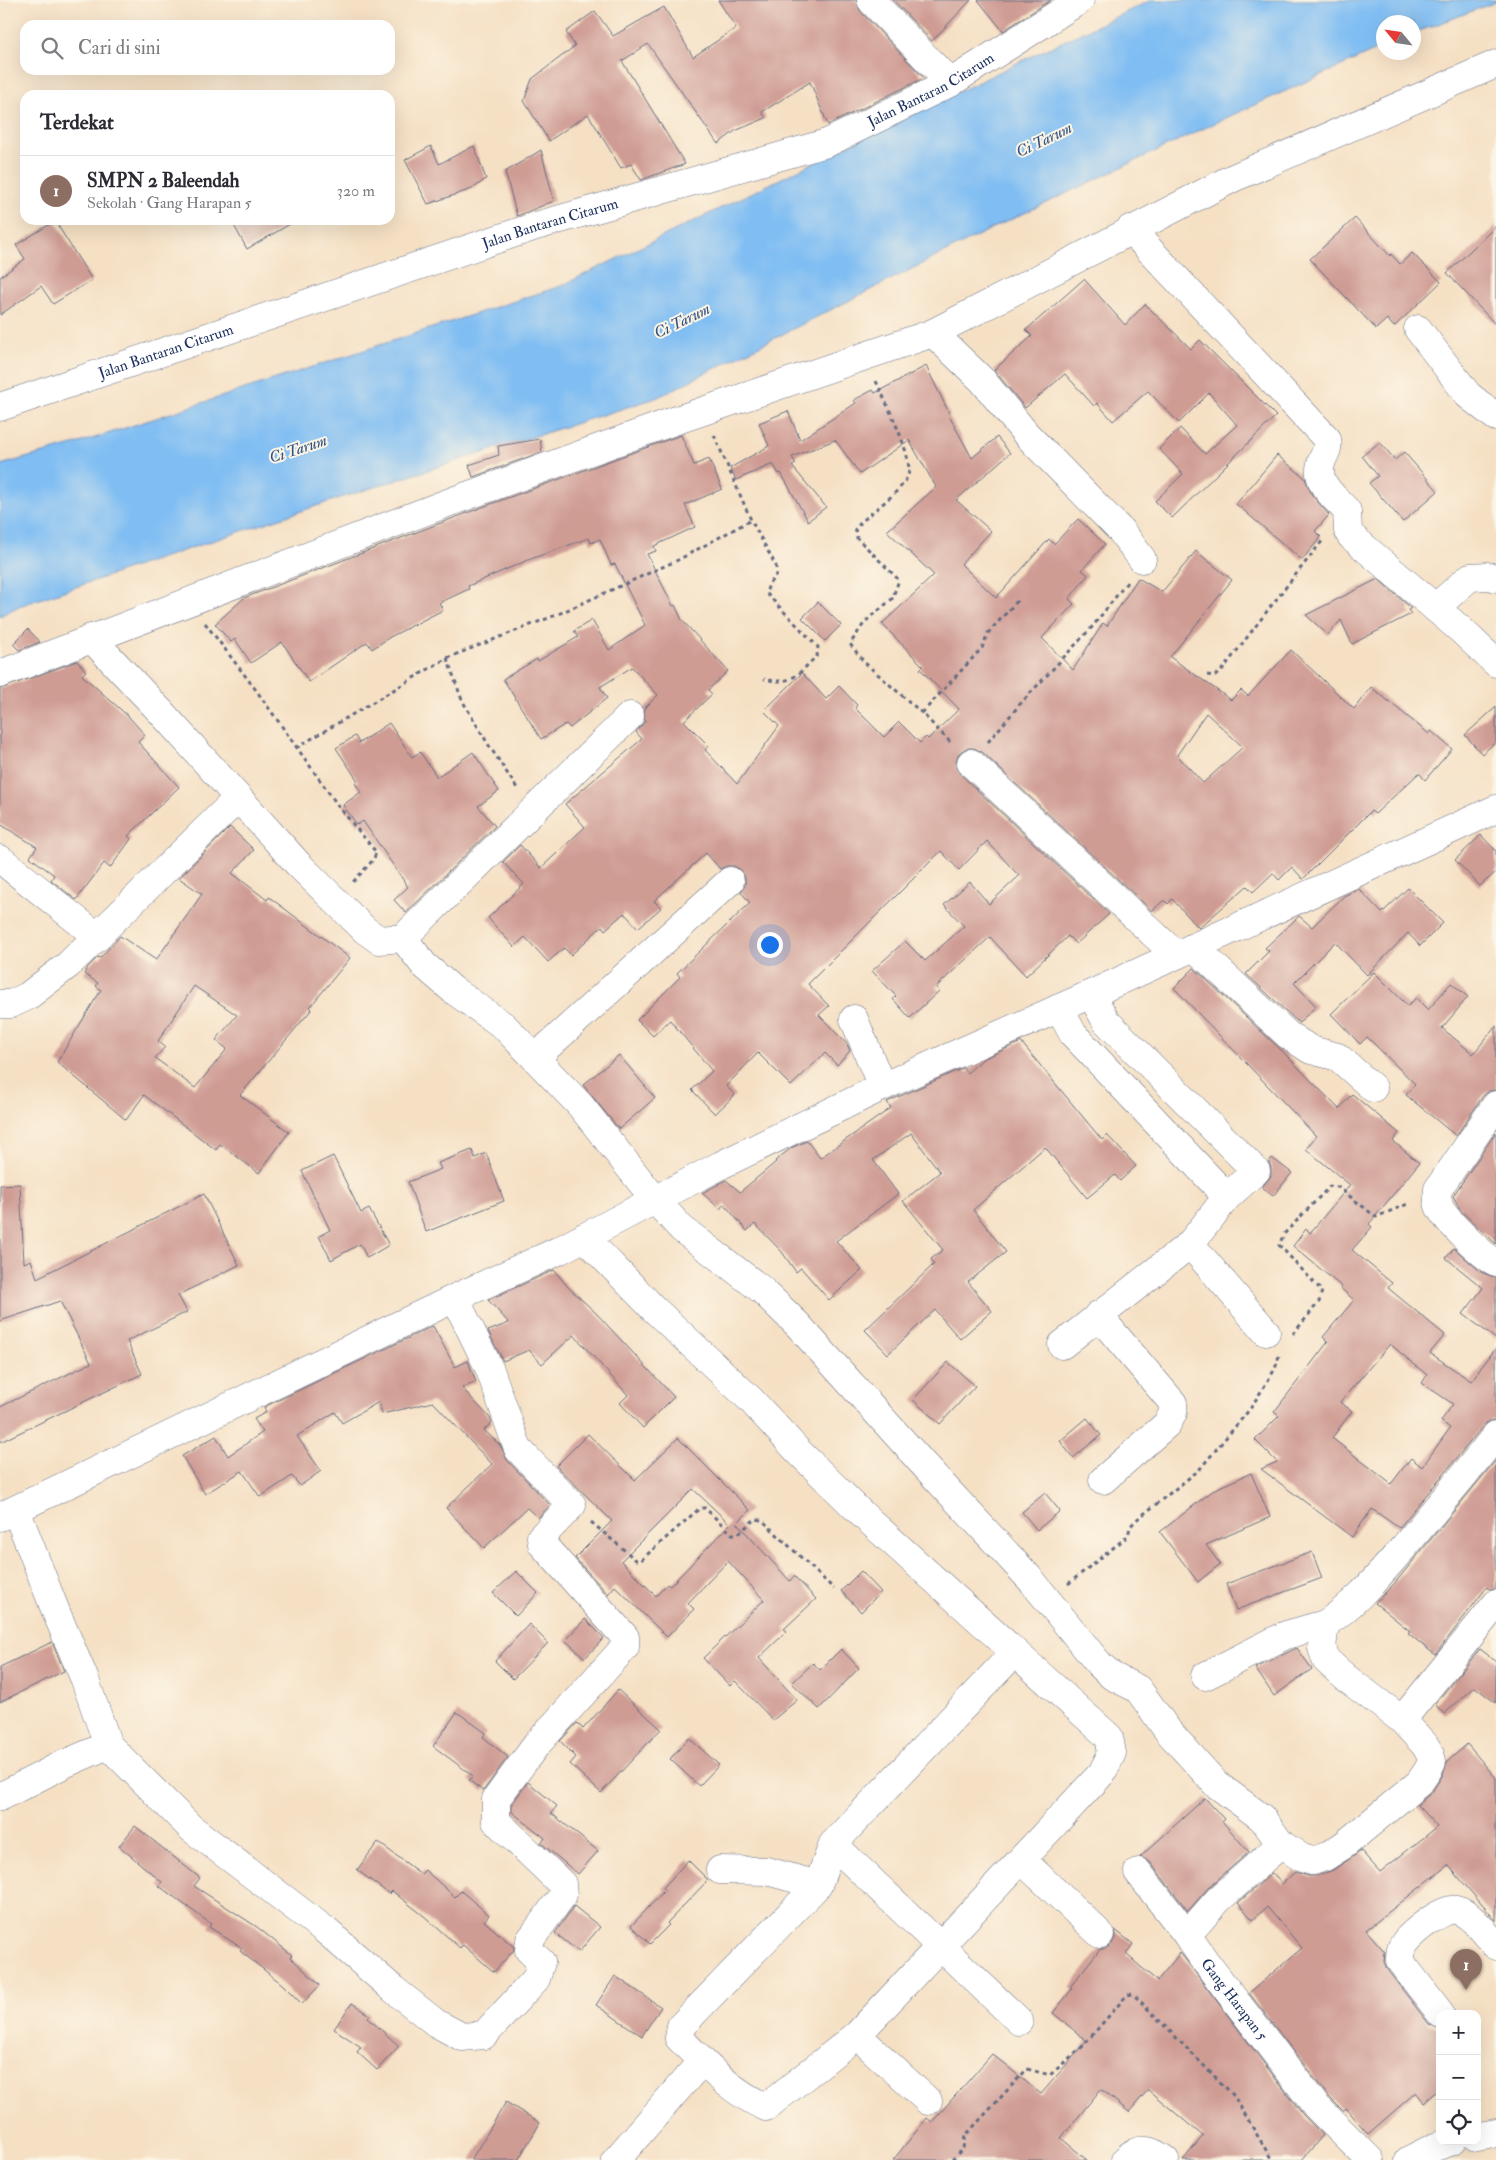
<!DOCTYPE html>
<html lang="id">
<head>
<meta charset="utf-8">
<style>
	body { margin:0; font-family:"IM FELL Double Pica",serif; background:#f2f2f3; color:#2b2b33 }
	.controls { position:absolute; right:15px; bottom:15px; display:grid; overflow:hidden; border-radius:10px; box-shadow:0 5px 20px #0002 }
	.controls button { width:45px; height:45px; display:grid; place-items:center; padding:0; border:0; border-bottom:1px solid #e1e1e2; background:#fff; color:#2b2b33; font:25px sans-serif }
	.compass { position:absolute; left:1376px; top:15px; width:45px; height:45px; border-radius:50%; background:#fff; box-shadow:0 5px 20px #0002; rotate:299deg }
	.you { position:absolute; left:769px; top:944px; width:18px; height:18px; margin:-12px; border:4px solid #fff; border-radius:50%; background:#1a73e8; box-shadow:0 0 0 8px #1a73e833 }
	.badge { display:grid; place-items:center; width:32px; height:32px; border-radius:50%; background:#0f766e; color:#fff; font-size:16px; font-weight:700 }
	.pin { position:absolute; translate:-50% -41px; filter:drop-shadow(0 1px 2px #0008) }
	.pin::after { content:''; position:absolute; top:26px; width:18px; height:15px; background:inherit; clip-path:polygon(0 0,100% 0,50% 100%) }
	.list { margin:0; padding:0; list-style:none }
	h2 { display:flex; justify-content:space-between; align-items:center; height:65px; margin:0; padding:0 20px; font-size:21px }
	h2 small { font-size:16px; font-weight:400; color:#7c7c81 }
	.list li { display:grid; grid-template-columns:32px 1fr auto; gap:15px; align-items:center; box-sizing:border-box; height:70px; padding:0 20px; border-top:1px solid #e1e1e2 }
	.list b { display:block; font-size:19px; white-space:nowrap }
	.list p { margin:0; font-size:16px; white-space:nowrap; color:#7c7c81 }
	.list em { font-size:16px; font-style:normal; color:#7c7c81 }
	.icon { flex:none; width:28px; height:28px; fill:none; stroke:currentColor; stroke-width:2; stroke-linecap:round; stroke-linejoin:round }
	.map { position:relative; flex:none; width:1496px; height:2160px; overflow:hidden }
	.search { position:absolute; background:#fff; box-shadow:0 5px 20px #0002; left:20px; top:20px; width:375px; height:55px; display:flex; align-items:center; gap:12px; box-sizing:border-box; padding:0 18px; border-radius:15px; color:#7c7c81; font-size:19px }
	.panel { position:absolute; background:#fff; box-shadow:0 5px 20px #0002; left:20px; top:90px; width:375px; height:135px; border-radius:15px }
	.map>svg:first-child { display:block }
	.water { fill:#7fbdf3; stroke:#4d76a8 }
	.building { fill:#cf9c94; fill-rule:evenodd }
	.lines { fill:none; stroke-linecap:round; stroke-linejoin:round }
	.minor-casing { stroke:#676d82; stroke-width:29 }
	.path { stroke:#676d82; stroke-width:3; stroke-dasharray:4 4; stroke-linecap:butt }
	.minor { stroke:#fff; stroke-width:28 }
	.labels { text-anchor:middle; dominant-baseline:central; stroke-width:4; stroke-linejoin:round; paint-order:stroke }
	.street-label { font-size:15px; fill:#1b2f5e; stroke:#fcf5e5 }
	.water-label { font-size:16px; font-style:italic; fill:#345283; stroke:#fcf5e5 }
</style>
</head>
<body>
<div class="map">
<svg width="1496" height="2160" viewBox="0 0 1496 2160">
	<rect width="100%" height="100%" fill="#fcf5e5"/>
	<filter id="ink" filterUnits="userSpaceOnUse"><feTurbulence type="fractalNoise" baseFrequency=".02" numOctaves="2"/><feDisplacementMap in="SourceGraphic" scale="10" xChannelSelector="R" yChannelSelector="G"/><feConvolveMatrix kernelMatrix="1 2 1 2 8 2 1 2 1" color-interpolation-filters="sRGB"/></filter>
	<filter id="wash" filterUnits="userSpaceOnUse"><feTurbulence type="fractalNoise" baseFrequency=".0096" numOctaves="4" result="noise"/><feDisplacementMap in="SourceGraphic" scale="20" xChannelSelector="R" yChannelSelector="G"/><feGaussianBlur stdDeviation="1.12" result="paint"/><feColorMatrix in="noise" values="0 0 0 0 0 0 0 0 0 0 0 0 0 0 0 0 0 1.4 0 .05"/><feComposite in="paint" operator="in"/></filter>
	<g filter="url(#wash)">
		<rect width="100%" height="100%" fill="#f5e0c4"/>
		<path class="water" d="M1152 0H1496V2L1414 33V22H1384L1383 47 1228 117 993 228 656 398 340 498 19 606 0 616V465L73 445 561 286 1036 54Z"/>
		<g id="blocks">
			<path class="building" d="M718 0H856L860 11 924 78 828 125 810 82 762 112 766 118 735 131 718 144 648 44 622 61 685 164 641 180 631 164 621 168 588 114 549 141 524 101 532 79 575 46 566 32 595 11 613 36 664 7 693 57 736 28Z
				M893 0H971L932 41Z
				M978 0H1051L1003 31Z
				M431 146 439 164 474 146 486 179 472 189 428 204 405 160Z
				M541 150 554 201 517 216 505 172Z
				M1355 218 1390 256 1391 254 1400 264 1412 253 1441 282 1394 327 1387 319 1376 329 1310 259Z
				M231 220H297L247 249Z
				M55 221 92 280 53 304 41 286 0 315V277L25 259 16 245Z
				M1496 226V325L1447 273Z
				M1084 279 1125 325 1145 304 1191 349 1200 340 1276 416 1172 518 1155 501 1183 474 1159 449 1180 428 1205 454 1237 425 1209 393 1179 423 1148 391 1113 421 1097 403 1094 406 1065 374 1025 408 994 370 1032 336 1026 330Z
				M926 366 950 415 949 416 972 458 997 437 1010 453 956 500 991 531 961 564 996 598 1049 539 1054 544 1078 519 1105 544 1082 570 1088 575 1069 599 1074 604 1042 638 1073 670 1100 628 1103 623 1107 626 1138 578 1162 592 1196 551 1232 580 1170 657 1231 700 1241 690 1248 696 1291 650 1354 709 1371 687 1429 734 1431 731 1452 749 1425 780 1419 773 1375 814 1371 811 1303 879 1292 867 1279 880 1273 873 1253 892 1247 886 1199 928 1172 899 1168 904 1164 900 1152 911 982 752 974 748H966L959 753 956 760V768L960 774 1109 914 1076 944 1068 936 1026 976 990 937 936 987 939 991 910 1018 893 999 896 996 872 971 905 941 925 961 964 926 944 905 970 882 989 904 1019 876 987 841 959 870 941 851 808 984 829 1006 819 1015 847 1044 850 1051 837 1065 825 1053 791 1086 758 1053 726 1086 735 1095 715 1114 692 1090 712 1071 670 1020 653 1036 637 1020 680 977 677 973 750 903 741 892 745 886V878L741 870 734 866H727L720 869 706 853 654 901 661 908 638 928 624 913 605 930 602 926 571 955 564 948 548 962 525 937 514 947 488 918 524 884 503 862 520 845 541 868 585 827 565 804 642 739 636 732 645 721 644 709 658 695 632 667 600 687 607 698 570 728 566 724 541 739 503 679 537 659 538 661 578 637 574 631 592 620 609 650 645 625 615 564 611 565 600 539 591 543 589 538 528 560 468 586 469 589 439 603 443 610 390 637 372 649 367 642 309 682 282 642 251 663 235 639 231 642 215 624 244 598 480 508 681 435 694 465 709 459 722 489 685 505 695 527 654 546 656 551 647 554 673 606 675 605 682 620 728 671 708 690 712 694 684 721 709 746 705 750 737 784 779 726 764 711 802 673 826 699 839 686 857 705 855 708 884 737 899 722 920 743 926 737 928 739 959 709 920 669 923 666 882 624 934 575 887 531 936 487 909 440 860 474 835 440 792 457 796 464 792 466 826 507 808 521 781 473 779 474 773 464 736 480 730 468 769 446 759 423 788 411 800 440 856 403 854 400 873 390 875 393ZM1206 713 1243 747 1203 783 1177 755Z
				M540 439 542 452 473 477 469 465 499 455 498 446Z
				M1380 442 1395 460 1404 452 1438 491 1403 522 1369 483 1378 476 1362 456Z
				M1277 455 1305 478 1312 495 1329 515 1315 531 1321 537 1302 560 1236 504Z
				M1378 579 1411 608 1408 610 1411 614 1352 644 1341 620 1328 635 1306 615Z
				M818 602 841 625 825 641 802 618Z
				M28 629 40 642 19 650 13 644Z
				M77 661 86 671 82 675 129 717 145 735 138 742 179 787 128 836 131 839 110 868 104 863 76 900 51 880 54 875 30 857 37 847 0 824V689Z
				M1496 707V742L1482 754 1465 735Z
				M389 723 412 757 420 752 437 777 473 752 499 791 478 806 495 826 406 913 394 900 408 887 363 821 357 825 343 805 361 792 355 783 358 781 336 748 355 736 359 743Z
				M230 827 254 850 232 873 267 900 269 897 350 958 310 1007 312 1009 240 1095 289 1132 259 1173 220 1144 216 1150 144 1095 126 1120 57 1062 101 990 96 986 98 983 84 974 88 967 98 957 100 958 120 936 156 960 202 894 179 878ZM194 986 237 1015 216 1040 227 1049 195 1088 155 1058 165 1047 158 1041Z
				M1481 835 1496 851V872L1480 886 1455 860Z
				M1408 888 1443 923 1420 946 1408 933 1367 975 1335 942 1294 983 1316 1006 1299 1023 1246 974 1269 951 1265 948 1299 916 1312 927 1344 896 1359 889 1382 913Z
				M1194 968 1279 1048 1339 1109 1352 1094 1399 1133 1393 1141 1419 1163 1369 1224 1372 1227 1352 1250 1392 1283 1388 1288 1445 1335 1430 1353 1471 1381 1496 1348V1420L1490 1421 1484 1425 1399 1528 1372 1509 1352 1537 1261 1469 1277 1462 1255 1440 1279 1416 1274 1412 1328 1342 1323 1337 1354 1300 1340 1288 1342 1287 1293 1246 1306 1229 1310 1233 1350 1185 1306 1149 1316 1136 1174 988ZM1390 1344 1427 1375 1422 1383 1453 1404 1441 1421 1450 1428 1422 1467 1411 1458 1391 1484 1332 1438 1352 1411 1340 1402Z
				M1374 972 1408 1006 1416 998 1428 1010 1451 983 1468 997 1442 1028 1473 1054 1496 1026V1090L1489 1091 1483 1096 1456 1136 1406 1095 1415 1084 1367 1037 1360 1044 1331 1014Z
				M1021 1042 1102 1140 1107 1135 1136 1166 1120 1181 1115 1175 1087 1198 1045 1147 973 1210 1006 1252 968 1282 992 1311 960 1339 935 1310 888 1354 865 1330 934 1264 931 1259 943 1250 903 1201 940 1172 911 1133 873 1160 898 1194 836 1241 862 1270 829 1300 801 1268 796 1272 782 1252 755 1224 747 1231 724 1204 720 1209 702 1193 726 1180 740 1192 776 1162 775 1161 791 1148 807 1141 820 1158 891 1108 887 1102 963 1068 967 1073 983 1059Z
				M619 1055 655 1098 619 1129 583 1085Z
				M1496 1132V1244L1461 1211 1453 1196Z
				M472 1150 475 1158 486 1153 504 1201 426 1232 408 1182 441 1169 438 1163Z
				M333 1156 361 1213 369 1209 389 1245 367 1258 360 1244 331 1260 319 1236 330 1230 302 1171Z
				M1272 1158 1292 1173 1273 1196 1262 1187 1271 1176V1168L1269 1162Z
				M20 1184 24 1263 31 1260 37 1278 204 1194 239 1265 178 1295 187 1312 127 1341 142 1374 0 1442V1407L91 1363 60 1301 0 1321V1185Z
				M1454 1248 1481 1272 1496 1278V1339L1463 1314 1483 1288 1446 1258Z
				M554 1270 568 1287 596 1313 674 1397 643 1428 620 1403 628 1395 574 1335 542 1364 529 1350 503 1361 488 1331 509 1323 488 1300Z
				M433 1326 455 1367 468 1361 476 1382 462 1388 490 1418 492 1422 484 1430 500 1445 507 1460 550 1505 538 1518 527 1508 484 1548 446 1508 492 1464 433 1402 382 1414 379 1402 342 1423 335 1412 297 1436 321 1471 300 1486 292 1476 260 1497 242 1471 205 1494 182 1456 216 1436 228 1456 263 1432 254 1419 266 1412 264 1407Z
				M948 1362 975 1386 940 1424 913 1400Z
				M1087 1418 1101 1435 1073 1458 1060 1441Z
				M588 1434 635 1480 678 1438 750 1510 737 1523 790 1581 794 1576 816 1599 784 1629 787 1631 759 1658 797 1700 773 1720 735 1681 730 1686 703 1658 764 1600 728 1561 688 1603 694 1609 667 1637 615 1586 608 1594 575 1558 612 1521 556 1466ZM693 1489 730 1524 670 1586 667 1584 656 1596 621 1561Z
				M1496 1460V1589L1490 1590 1487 1587 1435 1655 1408 1633 1410 1631 1375 1603 1394 1584Z
				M1251 1473 1270 1517 1206 1545 1220 1564 1198 1582 1160 1532 1215 1489Z
				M1045 1493 1060 1511 1037 1530 1022 1512Z
				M1312 1552 1322 1578 1236 1610 1226 1584Z
				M516 1571 538 1593 516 1616 493 1593Z
				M861 1571 881 1592 861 1612 841 1591Z
				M585 1619 604 1638 585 1658 565 1640Z
				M529 1624 548 1643 513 1679 495 1661Z
				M52 1642 64 1671 0 1702V1667Z
				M1297 1648 1312 1669 1274 1696 1255 1668Z
				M841 1649 859 1668 819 1709 792 1683 813 1663 820 1670Z
				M1480 1649 1496 1661V1703L1475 1687 1444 1714 1435 1704Z
				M618 1690 661 1729 601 1793 570 1764 576 1757 560 1741 577 1723 583 1729Z
				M457 1712 486 1733 483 1737 508 1757 483 1791 469 1780 473 1776 433 1746Z
				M689 1738 719 1765 699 1786 670 1759Z
				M1467 1744 1496 1778V1921L1448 1865 1366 1930 1385 1952 1384 1962 1388 1971 1429 2024 1440 2029V2088L1424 2102 1416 2092 1368 2134 1346 2108 1343 2111 1328 2096 1249 1993 1302 1948 1267 1907 1253 1920 1238 1903 1272 1873 1282 1884 1295 1872 1308 1876H1317L1333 1870 1361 1851 1380 1872 1437 1827 1417 1805 1432 1792 1442 1776 1447 1762Z
				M528 1782 557 1806 551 1813 598 1851 578 1874 541 1843 545 1838 512 1812V1804Z
				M1205 1798 1224 1819 1222 1821 1249 1852 1208 1888 1188 1911 1150 1862 1140 1857Z
				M135 1826 200 1878 194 1886 257 1927 292 1955 290 1957 320 1985 302 2004 282 1984 240 1951 242 1948 209 1927 211 1924 159 1886 162 1882 119 1846Z
				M378 1842 421 1874 425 1870 455 1897 461 1891 489 1915 484 1921 514 1947V1950L494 1972 463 1945 460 1948 424 1916 392 1891 389 1894 357 1870Z
				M688 1860 708 1880 667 1923 669 1925 650 1944 631 1926 665 1890 663 1888Z
				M574 1906 600 1927 579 1952 555 1933Z
				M1114 1929 1133 1944 1126 1954 1157 1981 1180 1953 1182 1955 1304 2116 1323 2135 1302 2160H1183L1203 2136 1148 2090 1129 2112 1101 2089 1061 2138 1087 2160H893L927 2118 932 2122 992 2054 1041 2094 1087 2041 1053 2013 1072 1989 1070 1987 1100 1949H1105L1112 1944 1115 1937Z
				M615 1976 661 2007 642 2036 596 2005Z
				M352 2003 370 2015 368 2018 399 2046 377 2070 357 2052 361 2047 334 2029Z
				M506 2102 540 2123 518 2160H471Z"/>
		</g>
	</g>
	<g filter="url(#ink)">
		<use href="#blocks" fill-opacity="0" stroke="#676d82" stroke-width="1"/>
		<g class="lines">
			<g class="minor-casing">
				<g id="minor">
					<path d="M871 0 950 83"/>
					<path d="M1130 229 1327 439C1329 446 1326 452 1323 458 1312 482 1333 495 1347 511L1348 531 1351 536 1461 630 1496 663"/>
					<path d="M1418 329 1468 395 1496 417"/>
					<path d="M933 333 983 381 1026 434 1121 531 1142 559"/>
					<path id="s1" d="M0 407 536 226 827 143 950 83 1080 0"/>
					<path d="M1435 608 1470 577 1488 576 1496 578"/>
					<path d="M91 638 161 712 298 864 365 930 379 940 403 938 630 716"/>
					<path d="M0 674 450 502 674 421 933 333 1231 179 1496 64"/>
					<path d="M971 763 1176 955"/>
					<path d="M0 859 98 937"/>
					<path d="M403 938 424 965 453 990 504 1026 580 1105 656 1201 682 1229 762 1290 798 1325 924 1465 1032 1581 1099 1664 1112 1676 1138 1689 1168 1731 1216 1784 1262 1818 1281 1844 1302 1858 1312 1861 1325 1857 1344 1845 1419 1783 1428 1770 1432 1761 1430 1754 1425 1745 1402 1720 1346 1678 1326 1660 1322 1648 1325 1624C1357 1603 1379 1575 1404 1547 1435 1510 1466 1473 1496 1435"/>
					<path d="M1194 947 1288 1035 1311 1050 1338 1057 1373 1088"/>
					<path d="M0 1004H11L28 996 68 965 238 798"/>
					<path d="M1059 1008 1073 1034 1227 1197"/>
					<path d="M854 1019 882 1087"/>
					<path d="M535 1058 730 881"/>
					<path d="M1496 1105 1438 1189C1437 1196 1437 1202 1440 1208 1446 1220 1484 1258 1496 1262"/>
					<path d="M584 1237 654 1309 751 1400 797 1450 863 1515 1109 1737 1112 1753 1102 1773 857 2035 766 2107C732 2093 704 2063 679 2038L681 2026 818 1885 833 1844 1014 1653"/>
					<path d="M1190 1244 1266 1332"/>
					<path d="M1098 1315 1173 1403V1413L1167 1424 1103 1480"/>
					<path d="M1062 1345 1190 1244 1227 1197 1256 1171 1106 1021 1091 994"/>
					<path d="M16 1510 56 1612 85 1680 108 1745 191 1828 325 1930 393 1989 436 2023 462 2037 484 2035 536 1979 541 1962 529 1950 530 1940 563 1895 562 1884 496 1821V1799L537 1744 625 1647V1637L542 1544 541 1537 572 1505 518 1449 490 1370 455 1298"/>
					<path d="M0 1517 455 1298 560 1250 721 1165 882 1087 1091 994 1496 809"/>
					<path d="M1205 1676 1286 1635 1325 1624"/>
					<path d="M1402 1720 1496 1604"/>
					<path d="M0 1797 62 1765 108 1745"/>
					<path d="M833 1844 1019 2021"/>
					<path id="s2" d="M1281 1844 1218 1900 1187 1935 1205 1961 1316 2106 1370 2160"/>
					<path d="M1022 1860 1100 1934"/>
					<path d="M720 1870 767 1871 818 1885"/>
					<path d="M1138 1872 1187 1935"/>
					<path d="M1441 2014 1400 1961C1400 1954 1400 1948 1405 1942 1413 1932 1443 1907 1456 1910 1471 1913 1486 1934 1496 1946"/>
					<path d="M857 2035 928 2101"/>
					<path d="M1477 2137 1496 2133"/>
					<path d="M616 2160 702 2061"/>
					<path d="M1125 2160C1138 2146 1151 2149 1165 2160"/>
					<path d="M1409 2160 1435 2147 1453 2141"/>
				</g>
			</g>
			<path class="path" d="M876 381C884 399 917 462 907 478 895 498 870 511 855 529L857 538 899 580 892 599 865 622 850 644 865 663 922 713 952 744
				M714 435 751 520 776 566V575L769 584 766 593 818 647 817 656C797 674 793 686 764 679
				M205 623 256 690 339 807 376 852 374 859 353 882
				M447 658 462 700 488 744 517 788
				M1207 675 1215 676 1223 669 1271 606 1323 540
				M922 713 982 648 988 633 1019 599
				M988 742 1021 703 1093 626 1128 581
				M296 748 447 658 556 615 678 560 751 520
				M1293 1334 1319 1302 1322 1291 1279 1245 1284 1234 1330 1186 1338 1187 1376 1217 1410 1203
				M591 1522 636 1560H641L700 1508H705L732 1534H738L755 1519 762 1520 834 1589
				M1068 1584 1128 1536 1130 1527 1135 1521 1199 1470 1250 1409 1275 1369 1279 1356
				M952 2160 963 2148 965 2136 1027 2069 1050 2075 1082 2047 1127 1995 1133 1994 1234 2096 1272 2160"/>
			<use href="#minor" class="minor"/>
		</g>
	</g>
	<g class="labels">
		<g class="street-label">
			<text stroke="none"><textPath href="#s1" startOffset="985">Jalan Bantaran Citarum</textPath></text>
			<text stroke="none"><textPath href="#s1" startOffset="580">Jalan Bantaran Citarum</textPath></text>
			<text stroke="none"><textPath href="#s1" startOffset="175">Jalan Bantaran Citarum</textPath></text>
			<text stroke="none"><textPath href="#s2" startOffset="211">Gang Harapan 5</textPath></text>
		</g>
		<g class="water-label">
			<text transform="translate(1044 140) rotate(-26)">Ci Tarum</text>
			<text transform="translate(682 321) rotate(-26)">Ci Tarum</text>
			<text transform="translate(298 449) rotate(-18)">Ci Tarum</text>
		</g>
	</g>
</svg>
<div class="controls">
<button>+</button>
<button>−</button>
<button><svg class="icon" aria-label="locate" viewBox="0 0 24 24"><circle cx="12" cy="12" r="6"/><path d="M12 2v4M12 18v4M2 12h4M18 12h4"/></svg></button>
</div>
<svg class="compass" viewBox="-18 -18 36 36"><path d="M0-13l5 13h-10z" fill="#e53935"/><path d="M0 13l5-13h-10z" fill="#7c7c81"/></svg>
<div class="you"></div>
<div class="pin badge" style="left:1466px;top:1990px;background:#8d6e63">1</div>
<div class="search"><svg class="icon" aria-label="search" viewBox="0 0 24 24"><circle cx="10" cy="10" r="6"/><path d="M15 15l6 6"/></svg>Cari di sini</div>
<section class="panel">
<h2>Terdekat<small></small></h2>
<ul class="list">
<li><span class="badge" style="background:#8d6e63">1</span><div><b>SMPN 2 Baleendah</b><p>Sekolah · Gang Harapan 5</p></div><em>320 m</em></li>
</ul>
</section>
</div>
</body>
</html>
